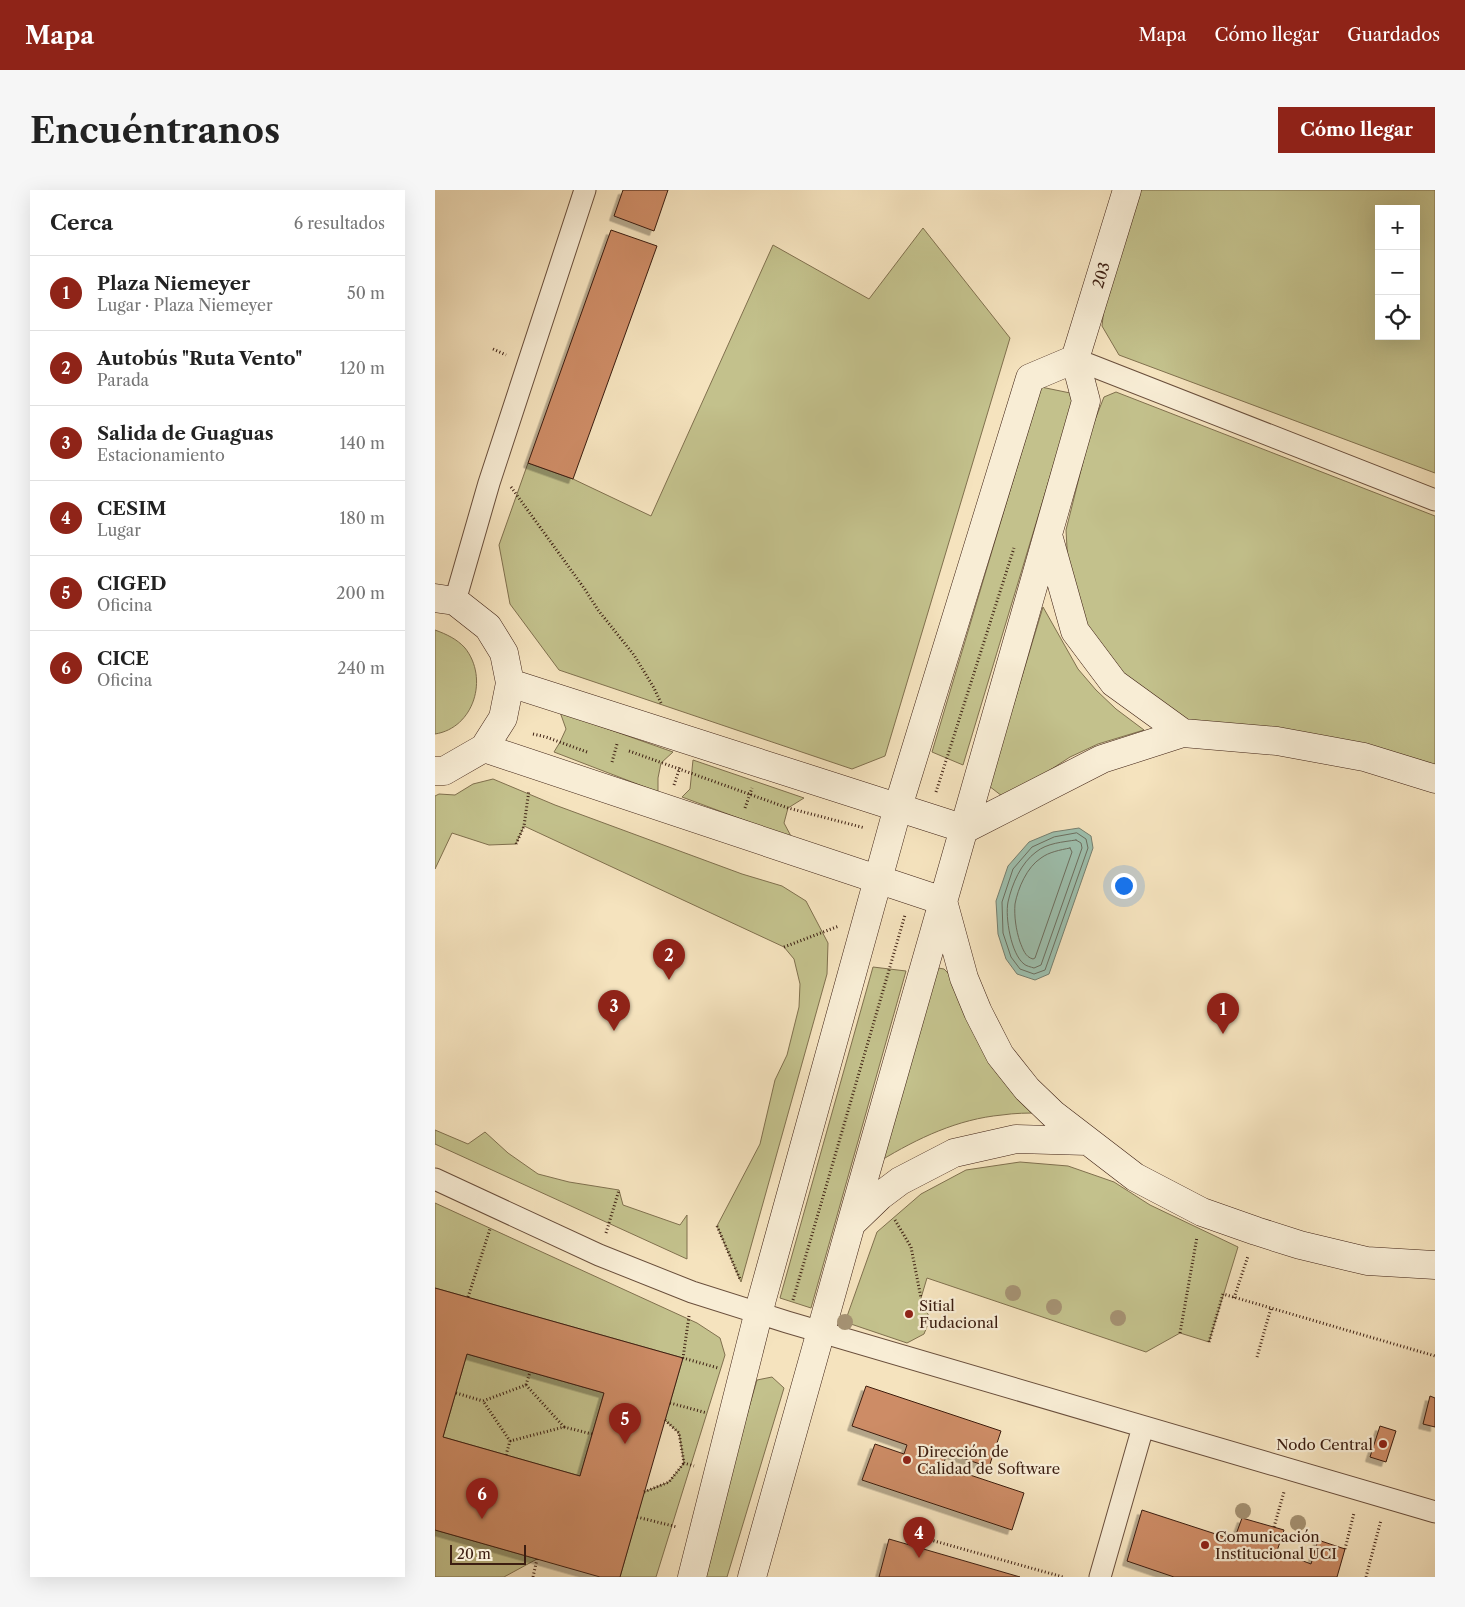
<!DOCTYPE html>
<html lang="es">
<head>
<meta charset="utf-8">
<style>
	body { margin:0; font-family:"Libre Caslon Text",serif; background:#f6f6f6; color:#222 }
	.controls { position:absolute; right:15px; top:15px; display:grid; overflow:hidden; border-radius:0px; box-shadow:0 5px 20px #0002 }
	.controls button { width:45px; height:45px; display:grid; place-items:center; padding:0; border:0; border-bottom:1px solid #e0e0e0; background:#fff; color:#222; font:25px sans-serif }
	.scale { position:absolute; left:15px; bottom:12px; width:76px; box-sizing:border-box; padding-left:5px; border:2px solid #3c1e11; border-top:0; font-size:14px; line-height:18px; white-space:nowrap; color:#3c1e11; -webkit-text-stroke:4px #f8edd5; paint-order:stroke }
	.you { position:absolute; left:688px; top:695px; width:18px; height:18px; margin:-12px; border:4px solid #fff; border-radius:50%; background:#1a73e8; box-shadow:0 0 0 8px #1a73e833 }
	.badge { display:grid; place-items:center; width:32px; height:32px; border-radius:50%; background:#8f2418; color:#fff; font-size:16px; font-weight:700 }
	.pin { position:absolute; translate:-50% -41px; filter:drop-shadow(0 1px 2px #0008) }
	.pin::after { content:''; position:absolute; top:26px; width:18px; height:15px; background:inherit; clip-path:polygon(0 0,100% 0,50% 100%) }
	.list { margin:0; padding:0; list-style:none }
	h2 { display:flex; justify-content:space-between; align-items:center; height:65px; margin:0; padding:0 20px; font-size:21px }
	h2 small { font-size:16px; font-weight:400; color:#767676 }
	.list li { display:grid; grid-template-columns:32px 1fr auto; gap:15px; align-items:center; box-sizing:border-box; height:75px; padding:0 20px; border-top:1px solid #e0e0e0 }
	.list b { display:block; font-size:19px; white-space:nowrap }
	.list p { margin:0; font-size:16px; white-space:nowrap; color:#767676 }
	.list em { font-size:16px; font-style:normal; color:#767676 }
	.icon { flex:none; width:28px; height:28px; fill:none; stroke:currentColor; stroke-width:2; stroke-linecap:round; stroke-linejoin:round }
	.map { position:relative; flex:none; width:1000px; height:1387px; overflow:hidden; border-radius:0px }
	header { display:flex; align-items:center; gap:30px; box-sizing:border-box; height:70px; padding:0 25px; background:#8f2418; color:#fff }
	header strong { font-size:24px }
	nav { display:flex; gap:28px; margin-inline-start:auto; font-size:18px }
	.intro { display:flex; align-items:center; justify-content:space-between; box-sizing:border-box; height:120px; padding:0 30px }
	h1 { margin:0; font-size:35px }
	.button { padding:12px 22px; border-radius:0px; background:#8f2418; color:#fff; font-size:18px; font-weight:700 }
	main { display:flex; gap:30px; padding:0 30px }
	aside { flex:1; background:#fff; border-radius:0px; box-shadow:0 5px 20px #0002 }
	.map>svg:first-child { display:block }
	.green { fill:#c3c18c; stroke:#80704e; fill-rule:evenodd }
	.water { fill:#9dbfad; stroke:#767f6f }
	.lines { fill:none; stroke-linecap:round; stroke-linejoin:round }
	.shore { stroke:#6c6e5f; stroke-width:1 }
	.building { fill:#cd8c66; stroke:#3c1e11; fill-rule:evenodd; filter:url(#shadow) }
	.street-casing { stroke:#6a4f3c; stroke-width:23 }
	.secondary-casing { stroke:#3c1e11; stroke-width:29 }
	.path { stroke:#3c1e11; stroke-width:3; stroke-dasharray:1 2.5; stroke-linecap:butt }
	.street { stroke:#f8edd5; stroke-width:21 }
	.secondary { stroke:#f8edd5; stroke-width:28 }
	.tree { fill:#a59273 }
	.poi-dot { fill:#8f2418; stroke:#f8edd5; stroke-width:2 }
	.labels { text-anchor:middle; dominant-baseline:central; stroke-width:4.5; stroke-linejoin:round; paint-order:stroke }
	.street-label { font-size:15px; fill:#3c1e11; stroke:#f8edd5 }
	.poi-label { font-size:15px; fill:#3c1e11; stroke:#f8edd5; text-anchor:start }
</style>
</head>
<body>
<header>
<strong>Mapa</strong>
<nav><a>Mapa</a><a>Cómo llegar</a><a>Guardados</a></nav>
</header>
<div class="intro"><h1>Encuéntranos</h1><a class="button">Cómo llegar</a></div>
<main>
<aside>
<h2>Cerca<small>6 resultados</small></h2>
<ul class="list">
<li><span class="badge">1</span><div><b>Plaza Niemeyer</b><p>Lugar · Plaza Niemeyer</p></div><em>50 m</em></li>
<li><span class="badge">2</span><div><b>Autobús &quot;Ruta Vento&quot;</b><p>Parada</p></div><em>120 m</em></li>
<li><span class="badge">3</span><div><b>Salida de Guaguas</b><p>Estacionamiento</p></div><em>140 m</em></li>
<li><span class="badge">4</span><div><b>CESIM</b><p>Lugar</p></div><em>180 m</em></li>
<li><span class="badge">5</span><div><b>CIGED</b><p>Oficina</p></div><em>200 m</em></li>
<li><span class="badge">6</span><div><b>CICE</b><p>Oficina</p></div><em>240 m</em></li>
</ul>
</aside>
<div class="map">
<svg width="1000" height="1387" viewBox="0 0 1000 1387">
	<defs>
		<filter id="shadow"><feDropShadow dx="-4.5" dy="4.5" stdDeviation="0" flood-color="#0004"/></filter>
	</defs>
	<rect width="100%" height="100%" fill="#f5e3be"/>
	<filter id="stains"><feTurbulence type="fractalNoise" baseFrequency=".004" numOctaves="4"/><feColorMatrix values="0 0 0 0 .2 0 0 0 0 .09 0 0 0 0 .02 0 0 0 .5 -.17"/></filter>
	<radialGradient id="worn" r=".72"><stop offset=".6" stop-color="#630" stop-opacity="0"/><stop offset="1" stop-color="#630" stop-opacity=".3"/></radialGradient>
	<path class="green" d="M703 0H1000V283L684 165 667 136 671 100ZM944 19H981V146H944Z
		M488 38 575 148 450 566 417 579 124 480 75 414 64 355 93 273 138 289 216 326 338 55 434 109Z
		M606 197 640 204 528 575 497 562Z
		M681 202 1000 326V582L747 529 696 495 657 449 634 394 631 340 656 240 669 207Z
		M608 417 643 479 661 500 681 519 709 540 663 554 635 567 609 584 567 606 554 596Z
		M0 440C11 444 22 449 30 458 54 488 39 538 0 544Z
		M125 522 238 562 226 573 223 588V602L119 562 125 552 131 539Z
		M258 570 369 608 353 618 349 633 357 648 247 607 255 599Z
		M58 589 120 615 307 684 347 696 371 711 393 753 392 784 306 1092 282 1036 325 954 340 890 352 865 364 817 365 794 359 769 349 757 89 636 81 654 54 655 17 643 0 679V606L4 604 20 605 38 594Z
		M438 777 471 781 376 1118 345 1108Z
		M503 778 509 779 513 783 548 850 606 923C593 923 580 923 567 925 523 929 483 948 445 971Z
		M0 940 33 954 50 942 73 963 103 984 134 992 184 1000 188 1015 245 1035 252 1025V1069L0 954Z
		M585 972 633 976 679 992 715 1015 803 1057 774 1152 745 1143 711 1162 492 1088 486 1108 495 1129 489 1144 472 1153 410 1132 442 1042 486 1004 531 980Z
		M0 1013 262 1133 285 1148 290 1165 221 1387H185L209 1302 234 1292 249 1273 244 1243 230 1230 248 1168 0 1098Z
		M32 1164 169 1203 145 1286 8 1247Z
		M337 1187 349 1198 292 1387H265L322 1190Z
		M0 1340 102 1369 69 1387H0Z"/>
	<path class="water" d="M644 638 656 646 658 658 614 784 600 790 582 784 571 769 563 744 561 711 573 676 594 652 618 642Z"/>
	<g class="lines">
		<path class="shore" d="M642 643 651 649 653 658 610 780 599 784 585 779 576 767 568 743 567 712 578 679 597 657 619 647Z
			M641 650 646 653 647 658 606 775 599 778C596 777 591 776 589 774 576 764 570 727 573 712 577 694 586 673 601 662 612 653 628 652 641 650Z
			M635 658 637 662 600 768 598 769C590 767 588 759 585 752 581 740 579 726 580 714 583 698 592 677 606 668 614 662 625 660 635 658Z"/>
	</g>
	<path class="building" d="M188 0H233L219 41 179 26Z
		M176 40 222 56 138 289 93 273Z
		M0 1098 248 1168 185 1387H165L0 1340ZM32 1164 169 1203 145 1286 8 1247Z
		M431 1196 566 1241 554 1277 512 1263 508 1276 589 1303 577 1340 427 1290 440 1254 469 1264 472 1255 417 1236Z
		M995 1206 1000 1208V1237L988 1234Z
		M945 1236 961 1241 951 1272 935 1267Z
		M707 1320 799 1350 807 1328 849 1340 842 1361 876 1374 883 1350 910 1359 902 1387H739L692 1371Z
		M454 1349 585 1387H444Z"/>
	<g class="lines">
		<g class="street-casing">
			<path id="street" d="M640 169 1000 310
				M20 411 54 293 150 0
				M0 989 164 1065 257 1102 352 1132 1000 1322
				M665 1387 708 1237"/>
		</g>
		<g class="secondary-casing">
			<path id="secondary" d="M640 169 692 0
				M613 345 640 441 679 493 748 543
				M0 408 20 411 53 437 69 463 75 493 68 528 49 558 9 581H0
				M75 493 530 639 667 569 748 543 842 551 929 567 1000 589
				M49 558 508 711 529 788 543 822 565 865 592 899 618 924 700 987 767 1022 821 1041 865 1055 932 1071 1000 1075
				M417 1033 445 1006 465 991 519 963 581 949 652 951
				M257 1387 327 1109 463 617 595 188 640 169 651 211 416 1034 317 1387"/>
		</g>
		<path class="path" d="M58 159 71 165
			M76 297 149 398 163 420 199 465 219 498 226 513
			M98 544 111 547 152 562
			M194 561 353 618 430 638
			M177 572 182 554
			M239 595 245 577
			M501 602 579 358
			M310 618 317 598
			M81 654 89 636 94 600
			M349 757 404 736
			M460 1030 476 1057 486 1108
			M282 1036 305 1089
			M171 1043 184 1000
			M33 1107 55 1039
			M799 1108 813 1066
			M358 1110 470 725
			M254 1126 248 1168 283 1178
			M745 1143 762 1047
			M774 1152 788 1104 1000 1166
			M822 1167 836 1118
			M91 1195 95 1182
			M21 1203 48 1211
			M235 1213 272 1223
			M230 1230 244 1243 249 1273 259 1276
			M129 1237 157 1244
			M71 1265 75 1251 48 1211 91 1195 129 1237 75 1251
			M209 1302 234 1292 249 1273
			M202 1327 242 1337
			M839 1337 849 1302
			M485 1347 628 1387
			M910 1359 919 1323
			M98 1387 102 1369
			M931 1387 946 1330"/>
		<use href="#street" class="street"/>
		<use href="#secondary" class="secondary"/>
	</g>
	<g class="tree">
		<circle cx="578" cy="1103" r="8"/>
		<circle cx="619" cy="1117" r="8"/>
		<circle cx="683" cy="1128" r="8"/>
		<circle cx="410" cy="1132" r="8"/>
		<circle cx="808" cy="1321" r="8"/>
		<circle cx="863" cy="1333" r="8"/>
	</g>
	<g class="poi-dot">
		<circle cx="474" cy="1124" r="5"/>
		<circle cx="948" cy="1254" r="5"/>
		<circle cx="472" cy="1270" r="5"/>
		<circle cx="770" cy="1355" r="5"/>
	</g>
	<g class="labels">
		<g class="street-label">
			<text transform="translate(666 85) rotate(-73)">203</text>
		</g>
		<g class="poi-label">
			<text x="484" y="1115">Sitial<tspan x="484" dy="17">Fudacional</tspan></text>
			<text x="938" y="1254" text-anchor="end">Nodo Central</text>
			<text x="482" y="1261">Dirección de<tspan x="482" dy="17">Calidad de Software</tspan></text>
			<text x="780" y="1346">Comunicación<tspan x="780" dy="17">Institucional UCI</tspan></text>
		</g>
	</g>
	<rect width="100%" height="100%" filter="url(#stains)"/>
	<rect width="100%" height="100%" fill="url(#worn)"/>
</svg>
<div class="controls">
<button>+</button>
<button>−</button>
<button><svg class="icon" aria-label="locate" viewBox="0 0 24 24"><circle cx="12" cy="12" r="6"/><path d="M12 2v4M12 18v4M2 12h4M18 12h4"/></svg></button>
</div>
<div class="scale">20 m</div>
<div class="you"></div>
<div class="pin badge" style="left:788px;top:844px">1</div>
<div class="pin badge" style="left:234px;top:790px">2</div>
<div class="pin badge" style="left:179px;top:841px">3</div>
<div class="pin badge" style="left:484px;top:1368px">4</div>
<div class="pin badge" style="left:190px;top:1254px">5</div>
<div class="pin badge" style="left:47px;top:1329px">6</div>
</div>
</main>
</body>
</html>
